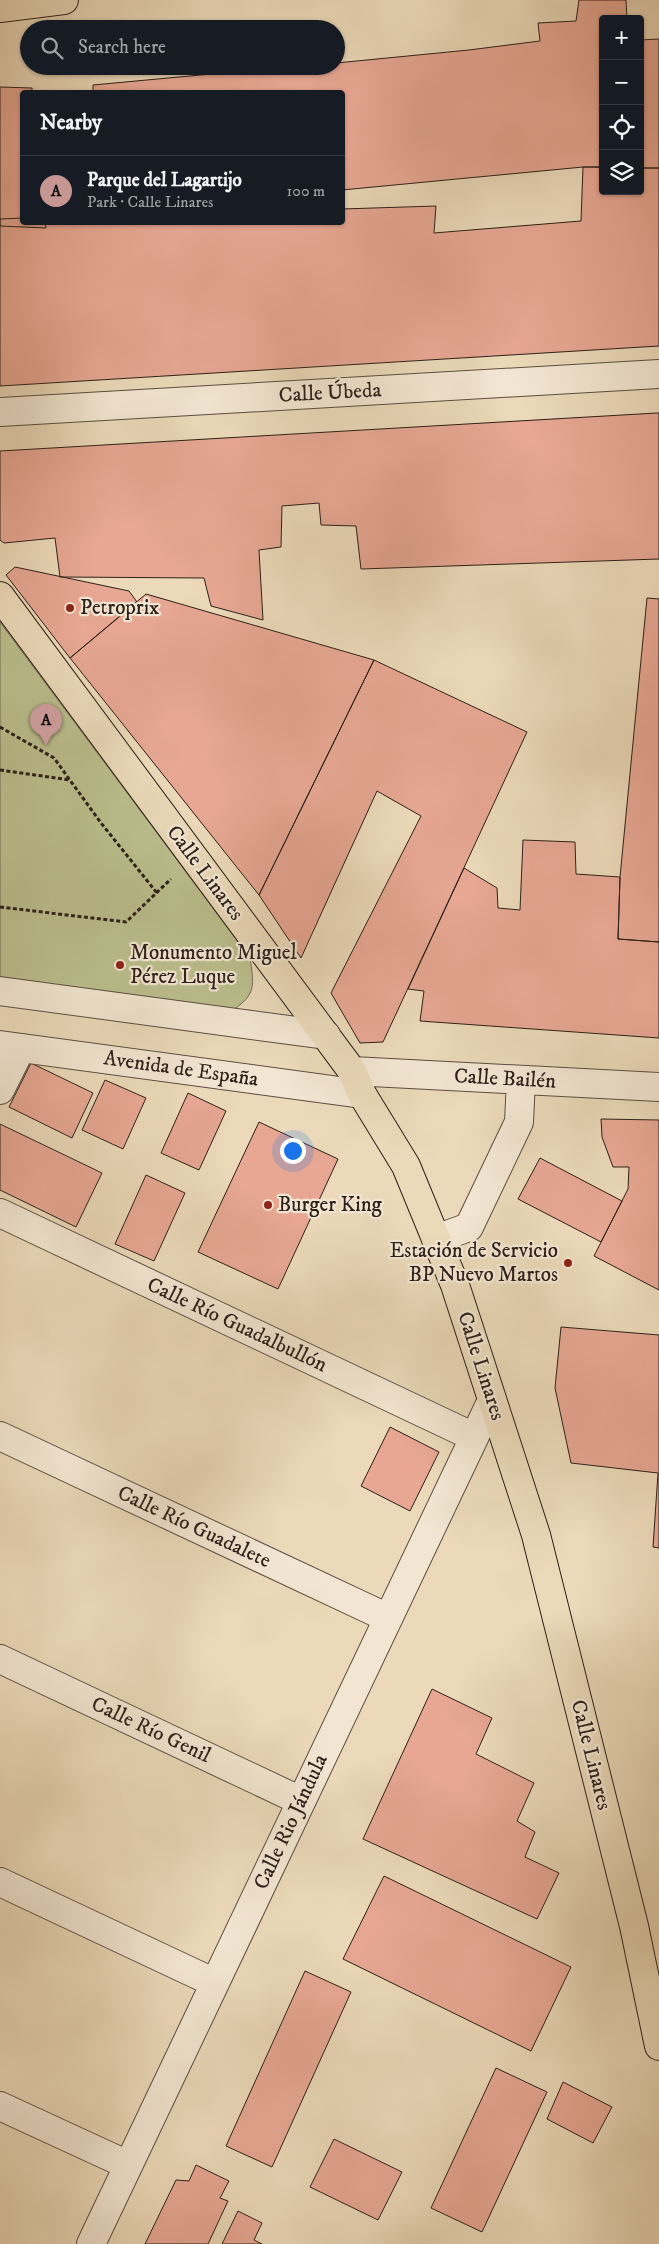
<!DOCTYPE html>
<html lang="en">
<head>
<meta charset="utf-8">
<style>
	body { margin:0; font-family:"IM FELL DW Pica",serif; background:#242831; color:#f1f3f6 }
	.controls { position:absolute; right:15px; top:15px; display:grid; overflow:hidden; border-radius:5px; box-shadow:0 1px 4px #0004 }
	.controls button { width:45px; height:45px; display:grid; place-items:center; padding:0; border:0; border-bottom:1px solid #363941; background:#171b24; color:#f1f3f6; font:25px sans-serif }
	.you { position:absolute; left:292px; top:1150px; width:18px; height:18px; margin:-12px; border:4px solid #fff; border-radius:50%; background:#1a73e8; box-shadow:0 0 0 8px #1a73e833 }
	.badge { display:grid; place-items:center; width:32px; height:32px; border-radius:50%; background:#c59692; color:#111; font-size:16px; font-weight:700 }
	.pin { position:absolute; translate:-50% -41px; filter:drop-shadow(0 1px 2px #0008) }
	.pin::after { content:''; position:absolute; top:26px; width:18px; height:15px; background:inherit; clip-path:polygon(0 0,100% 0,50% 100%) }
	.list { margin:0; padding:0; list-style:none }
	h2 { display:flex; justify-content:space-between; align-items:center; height:65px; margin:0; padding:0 20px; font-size:21px }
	h2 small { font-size:16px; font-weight:400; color:#9ea1a6 }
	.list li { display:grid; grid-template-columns:32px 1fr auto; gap:15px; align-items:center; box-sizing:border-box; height:70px; padding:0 20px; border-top:1px solid #363941 }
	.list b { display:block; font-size:19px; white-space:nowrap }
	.list p { margin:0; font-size:16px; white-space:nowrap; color:#9ea1a6 }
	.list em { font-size:16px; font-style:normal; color:#9ea1a6 }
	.icon { flex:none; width:28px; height:28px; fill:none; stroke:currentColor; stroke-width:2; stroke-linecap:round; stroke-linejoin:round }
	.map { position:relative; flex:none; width:659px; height:2244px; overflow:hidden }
	.search { position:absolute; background:#171b24; box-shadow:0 1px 4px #0004; left:20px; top:20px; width:325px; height:55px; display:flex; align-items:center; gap:12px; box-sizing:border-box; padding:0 18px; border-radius:28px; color:#9ea1a6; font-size:19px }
	.panel { position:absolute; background:#171b24; box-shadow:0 1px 4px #0004; left:20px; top:90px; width:325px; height:135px; border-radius:5px }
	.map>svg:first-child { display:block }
	.green { fill:#bbbe8d; stroke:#746f54 }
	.building { fill:#e7a793; stroke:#2c201b }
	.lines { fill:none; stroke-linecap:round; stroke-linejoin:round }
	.minor-casing { stroke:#5c4e42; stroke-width:30 }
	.major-casing { stroke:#2c201b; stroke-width:30 }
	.path { stroke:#2c201b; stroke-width:3; stroke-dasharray:4 2.5; stroke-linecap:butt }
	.minor { stroke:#f2e6d2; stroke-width:28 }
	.major { stroke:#ebd9b9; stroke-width:28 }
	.poi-dot { fill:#8f2418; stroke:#f2e6d2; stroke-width:2 }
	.labels { text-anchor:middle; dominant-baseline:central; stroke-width:4.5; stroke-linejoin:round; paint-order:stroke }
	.street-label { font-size:21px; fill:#2c201b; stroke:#f2e6d2 }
	.poi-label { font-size:21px; fill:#2c201b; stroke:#f2e6d2; text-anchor:start }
</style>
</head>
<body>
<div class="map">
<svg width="659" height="2244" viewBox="0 0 659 2244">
	<rect width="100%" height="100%" fill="#ebd9b9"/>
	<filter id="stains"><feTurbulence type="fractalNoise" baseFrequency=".004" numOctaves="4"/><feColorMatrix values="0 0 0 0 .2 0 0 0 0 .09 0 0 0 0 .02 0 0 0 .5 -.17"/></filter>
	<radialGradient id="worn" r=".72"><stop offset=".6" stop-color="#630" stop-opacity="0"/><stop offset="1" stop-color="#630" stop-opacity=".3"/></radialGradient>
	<path class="green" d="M0 622 250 958C255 990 255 996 227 1014L0 977Z"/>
	<path class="building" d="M579 0H626L627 19H603V167H583L342 190V92H93V85L297 66H336V63L469 50 540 41 538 23 576 21Z
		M659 39V168H640V40Z
		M0 87 32 88V92H22V222H45L46 228 0 226Z
		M583 167H603V191H640V168H659V346L0 386V219L22 218V222H342V209L436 206 434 233 581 221Z
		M657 413H659V559L361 569 356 526 321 525 319 503 282 506 281 547 259 550 263 620 211 606 204 578 60 577 55 538 4 543 0 540V451Z
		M15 567 129 591 137 602 70 658 6 575Z
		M146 594 374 660 259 895 70 658Z
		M647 598 659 599V942L618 939 620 877Z
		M374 660 527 732 383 1042 360 1043 331 993 421 816 377 791 301 958 259 895Z
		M523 840 575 842 576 874 620 877 618 939 659 942V1038L420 1021 424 991 408 989 464 868 497 888 498 908 520 910Z
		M31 1063 93 1093 72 1138 9 1107Z
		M105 1080 146 1098 123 1149 82 1130Z
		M188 1093 226 1111 199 1170 161 1153Z
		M601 1119 659 1120V1290L594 1256 628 1189 629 1167H613L602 1137Z
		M259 1122 338 1159 278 1289 198 1252Z
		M0 1124 102 1173 76 1227 0 1190Z
		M540 1158 622 1201 601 1242 518 1199Z
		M146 1175 185 1193 154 1261 115 1244Z
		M561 1327 659 1335V1548L653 1547 658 1473 571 1463 555 1388Z
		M390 1427 439 1452 410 1511 361 1486Z
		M432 1689 492 1718 476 1754 534 1783 517 1821 535 1832 525 1857 559 1873 537 1919 363 1839Z
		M384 1876 571 1967 531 2051 343 1959Z
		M305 1971 351 1992 272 2167 226 2146Z
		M496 2068 547 2092 482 2232 431 2208Z
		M563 2082 612 2107 593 2143 547 2119Z
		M334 2139 402 2172 378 2220 310 2187Z
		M196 2165 229 2181 220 2198 228 2201 208 2244H145L176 2180 189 2181Z
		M238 2211 262 2223 254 2240 262 2244H222Z"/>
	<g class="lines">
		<g class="minor-casing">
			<path id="minor" d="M0 412 659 374
				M0 991 326 1035
				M0 1045 362 1094
				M352 1071 659 1087
				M0 1090 21 1048
				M0 1213 474 1437
				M436 1239 469 1227 519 1122 521 1080
				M0 1436 388 1618
				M0 1659 301 1801
				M0 1882 215 1983
				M0 2106 128 2165
				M91 2244 492 1400"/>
		</g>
		<g class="major-casing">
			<path id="major" d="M0 8 64 0
				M0 596 352 1071 362 1094 406 1166 455 1285 536 1535 634 1926 659 2046"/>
		</g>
		<path class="path" d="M0 727 54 758 101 823 157 893
			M0 770 70 780
			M0 907 126 922 171 879"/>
		<use href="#minor" class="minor"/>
		<use href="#major" class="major"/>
	</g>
	<g class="poi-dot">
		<circle cx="70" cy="608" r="5"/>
		<circle cx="120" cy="965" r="5"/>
		<circle cx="268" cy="1205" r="5"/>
		<circle cx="568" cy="1263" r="5"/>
	</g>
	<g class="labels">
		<g class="street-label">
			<text transform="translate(330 393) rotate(-3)">Calle Úbeda</text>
			<text transform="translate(205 873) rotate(53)">Calle Linares</text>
			<text transform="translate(181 1069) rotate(8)">Avenida de España</text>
			<text transform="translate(505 1079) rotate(3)">Calle Bailén</text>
			<text transform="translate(237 1325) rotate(25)">Calle Río Guadalbullón</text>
			<text transform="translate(481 1366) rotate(72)">Calle Linares</text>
			<text transform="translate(194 1527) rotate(25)">Calle Río Guadalete</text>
			<text transform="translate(151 1730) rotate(25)">Calle Río Genil</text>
			<text transform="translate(591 1755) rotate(76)">Calle Linares</text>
			<text transform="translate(291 1822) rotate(-65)">Calle Rio Jándula</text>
		</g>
		<g class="poi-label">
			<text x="80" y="608">Petroprix</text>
			<text x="130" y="953">Monumento Miguel<tspan x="130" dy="24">Pérez Luque</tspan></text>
			<text x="278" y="1205">Burger King</text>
			<text x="558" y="1251" text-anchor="end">Estación de Servicio<tspan x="558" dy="24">BP Nuevo Martos</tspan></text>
		</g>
	</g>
	<rect width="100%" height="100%" filter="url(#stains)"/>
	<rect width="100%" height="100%" fill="url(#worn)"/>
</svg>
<div class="controls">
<button>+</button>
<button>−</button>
<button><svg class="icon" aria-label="locate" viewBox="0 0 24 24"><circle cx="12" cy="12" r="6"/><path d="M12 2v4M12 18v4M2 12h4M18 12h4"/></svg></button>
<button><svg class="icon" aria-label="layers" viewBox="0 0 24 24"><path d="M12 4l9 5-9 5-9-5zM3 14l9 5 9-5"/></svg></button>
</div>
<div class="you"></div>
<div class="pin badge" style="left:46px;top:745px">A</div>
<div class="search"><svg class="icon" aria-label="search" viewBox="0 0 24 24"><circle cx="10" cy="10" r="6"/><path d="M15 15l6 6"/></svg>Search here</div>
<section class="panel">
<h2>Nearby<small></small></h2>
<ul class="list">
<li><span class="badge">A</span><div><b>Parque del Lagartijo</b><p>Park · Calle Linares</p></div><em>100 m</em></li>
</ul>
</section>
</div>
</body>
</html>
